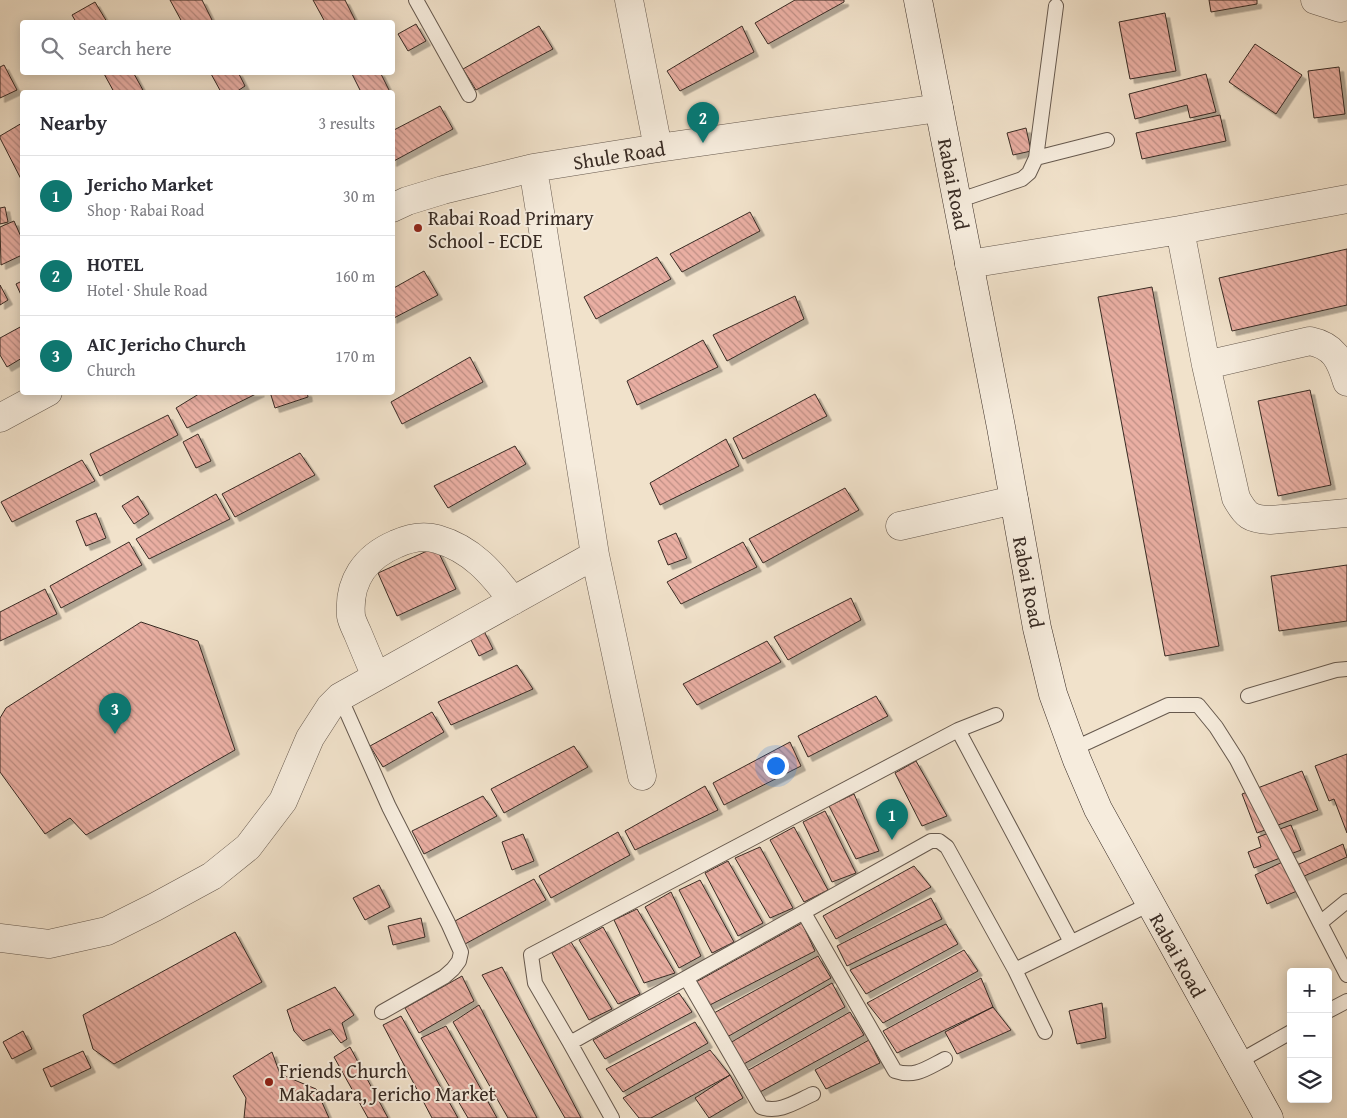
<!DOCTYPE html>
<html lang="en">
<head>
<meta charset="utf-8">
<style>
	body { margin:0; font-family:"Gentium Book Plus",serif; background:#f7f7f7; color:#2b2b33 }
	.controls { position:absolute; right:15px; bottom:15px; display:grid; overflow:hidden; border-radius:5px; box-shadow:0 2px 12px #0003 }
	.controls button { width:45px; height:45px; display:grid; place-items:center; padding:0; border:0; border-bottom:1px solid #e1e1e2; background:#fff; color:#2b2b33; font:25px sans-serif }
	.you { position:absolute; left:775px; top:765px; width:18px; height:18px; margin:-12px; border:4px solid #fff; border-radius:50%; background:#1a73e8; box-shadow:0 0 0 8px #1a73e833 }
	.badge { display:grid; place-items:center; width:32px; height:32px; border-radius:50%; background:#0f766e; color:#fff; font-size:16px; font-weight:700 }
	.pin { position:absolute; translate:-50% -41px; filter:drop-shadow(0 1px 2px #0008) }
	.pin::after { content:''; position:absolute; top:26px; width:18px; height:15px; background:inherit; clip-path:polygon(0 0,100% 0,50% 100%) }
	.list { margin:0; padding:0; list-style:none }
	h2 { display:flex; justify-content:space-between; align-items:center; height:65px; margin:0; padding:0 20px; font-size:21px }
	h2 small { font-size:16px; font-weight:400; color:#7c7c81 }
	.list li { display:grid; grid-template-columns:32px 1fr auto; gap:15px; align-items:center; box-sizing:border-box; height:80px; padding:0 20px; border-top:1px solid #e1e1e2 }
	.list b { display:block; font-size:19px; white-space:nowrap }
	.list p { margin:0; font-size:16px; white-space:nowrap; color:#7c7c81 }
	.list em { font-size:16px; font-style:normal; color:#7c7c81 }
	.icon { flex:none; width:28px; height:28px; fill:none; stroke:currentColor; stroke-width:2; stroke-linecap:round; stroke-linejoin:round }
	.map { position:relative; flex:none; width:1347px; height:1118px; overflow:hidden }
	.search { position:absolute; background:#fff; box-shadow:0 2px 12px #0003; left:20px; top:20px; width:375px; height:55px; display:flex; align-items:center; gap:12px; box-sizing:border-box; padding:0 18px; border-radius:5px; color:#7c7c81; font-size:19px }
	.panel { position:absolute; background:#fff; box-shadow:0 2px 12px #0003; left:20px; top:90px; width:375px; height:305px; border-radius:5px }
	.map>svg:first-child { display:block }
	.building { fill:url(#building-back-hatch); stroke:#382b24; filter:url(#shadow) }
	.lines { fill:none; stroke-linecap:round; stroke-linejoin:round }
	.lane-casing { stroke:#66594e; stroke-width:16 }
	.street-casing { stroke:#66594e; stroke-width:29 }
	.secondary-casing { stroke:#382b24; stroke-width:29 }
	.lane { stroke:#f6ecdd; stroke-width:14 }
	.street { stroke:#f6ecdd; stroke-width:28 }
	.secondary { stroke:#f6ecdd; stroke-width:28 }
	.poi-dot { fill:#8f2418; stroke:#f6ecdd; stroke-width:2 }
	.labels { text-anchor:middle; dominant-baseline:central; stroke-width:4; stroke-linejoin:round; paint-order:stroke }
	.street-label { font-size:20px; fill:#382b24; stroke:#f6ecdd }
	.poi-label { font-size:20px; fill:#382b24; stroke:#f6ecdd; text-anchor:start }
</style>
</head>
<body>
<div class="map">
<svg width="1347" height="1118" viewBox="0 0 1347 1118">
	<defs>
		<pattern id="building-back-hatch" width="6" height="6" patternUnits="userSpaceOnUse" patternTransform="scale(1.25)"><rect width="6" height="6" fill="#eaafa3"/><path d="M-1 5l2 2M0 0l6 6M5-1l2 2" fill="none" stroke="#bf8f85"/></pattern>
		<filter id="shadow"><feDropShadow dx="4.5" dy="4.5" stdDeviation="0" flood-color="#0004"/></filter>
	</defs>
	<rect width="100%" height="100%" fill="#f1e2cb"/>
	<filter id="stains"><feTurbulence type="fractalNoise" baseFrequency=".004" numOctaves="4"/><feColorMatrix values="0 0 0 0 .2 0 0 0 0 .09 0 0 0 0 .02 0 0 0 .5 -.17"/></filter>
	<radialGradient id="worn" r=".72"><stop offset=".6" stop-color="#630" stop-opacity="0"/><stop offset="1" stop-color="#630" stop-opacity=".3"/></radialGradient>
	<path class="building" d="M170 0H202L213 22H182Z
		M313 0H345L356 22H325Z
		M795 0H844V2L768 44 755 23Z
		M1209 0H1257V4L1211 12Z
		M95 2 107 22H76L72 15Z
		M1165 13 1176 71 1130 79 1119 22Z
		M416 24 426 41 408 51 398 34Z
		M539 26 553 49 476 90 463 69Z
		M742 26 754 52 680 91 667 71Z
		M1255 44 1302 75 1276 114 1229 82Z
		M4 65 17 90 0 98V67Z
		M1339 67 1345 114 1314 118 1308 71Z
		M103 72H133L144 92H114Z
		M210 72H238L245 86 236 92H221Z
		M351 72H380L390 92H361Z
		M1206 74 1216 112 1190 118 1187 105 1135 119 1129 94Z
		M440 106 453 129 392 162V131Z
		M1220 115 1226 141 1142 159 1136 133Z
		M22 123V181L0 138V136Z
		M1026 128 1031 151 1013 155 1007 133Z
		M5 207 8 222 0 224V208Z
		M750 212 760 231 682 272 670 254Z
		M14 221 22 239V255L1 265 0 227Z
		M1347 249V305L1232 331 1219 278Z
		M657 257 671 279 596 319 584 297Z
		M424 271 438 295 392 319V289Z
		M22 281V297L16 284Z
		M0 285 8 300 0 305Z
		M1152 287 1219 646 1165 656 1098 297Z
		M795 296 804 319 727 361 713 335Z
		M22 326V358L7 367 0 355V338Z
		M703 340 718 367 637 405 627 381Z
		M470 357 483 382 402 424 391 402Z
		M1310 390 1331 485 1278 496 1258 401Z
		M202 392H260L187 428 176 408Z
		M270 392H307L308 397 275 408Z
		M815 394 827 416 743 459 733 438Z
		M168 415 178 435 100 476 90 454Z
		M198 434 211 461 196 468 183 442Z
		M726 439 739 466 660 505 650 483Z
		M515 446 526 464 448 508 434 486Z
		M300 453 315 475 235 517 222 494Z
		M82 460 95 481 12 522 1 502Z
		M845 488 859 510 763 563 749 539Z
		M216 494 230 519 149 559 136 539Z
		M138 496 149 514 134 524 122 506Z
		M96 513 106 538 86 546 76 521Z
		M676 533 687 558 668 565 658 541Z
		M129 542 142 565 61 608 50 586Z
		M743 542 757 567 681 604 667 582Z
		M436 547 456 589 397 616 378 573Z
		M1347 565V621L1279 631 1271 576Z
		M45 589 57 614 0 641V612Z
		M851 598 861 620 788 660 774 637Z
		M141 622 198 641 235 750 86 835 70 818 45 834 0 772V718L6 708Z
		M484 631 493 649 479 656 470 638Z
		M767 641 781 662 697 705 683 684Z
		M517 665 533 689 451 725 438 702Z
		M876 696 888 716 808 757 798 736Z
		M432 712 444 732 383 767 370 746Z
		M790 742 801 766 724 805 713 783Z
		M574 746 588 767 504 813 491 789Z
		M1347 754V833L1334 799 1329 801 1315 766Z
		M916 761 947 816 922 826 895 773Z
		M1302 771 1318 810 1257 833 1242 794Z
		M705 786 718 810 635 850 625 831Z
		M854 794 879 851 856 859 829 806Z
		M483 796 497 816 424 854 412 831Z
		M825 811 856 873 832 882 803 822Z
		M1291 825 1301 850 1254 868 1248 852 1261 847 1258 837Z
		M794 827 828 890 804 902 770 840Z
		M618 832 630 855 551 898 539 876Z
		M523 834 534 861 512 870 502 842Z
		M1343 844 1347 857 1302 877 1306 887 1267 904 1255 875 1293 857 1297 865Z
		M760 847 793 908 770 918 735 858Z
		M728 861 763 923 738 936 705 873Z
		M914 866 931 887 836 939 823 916Z
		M534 879 546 900 465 944 455 921Z
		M700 880 734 942 712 953 679 890Z
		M379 885 390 907 365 920 353 898Z
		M671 892 701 956 679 968 645 907Z
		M931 898 942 919 847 966 837 946Z
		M637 909 675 973 644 983 614 920Z
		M421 918 425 937 393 945 388 926Z
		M802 923 815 951 708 1006 696 982Z
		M946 924 958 944 866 994 850 970Z
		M603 927 640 994 618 1004 579 940Z
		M235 932 262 982 114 1064 93 1049 83 1015Z
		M571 942 612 1009 589 1020 552 953Z
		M964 950 978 971 883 1023 867 1003Z
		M818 956 831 978 727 1037 714 1013Z
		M502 967 581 1118H565L482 975Z
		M462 976 474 1001 419 1033 405 1008Z
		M981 978 993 1007 897 1053 883 1031Z
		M832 983 845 1007 742 1065 730 1043Z
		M335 987 354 1015 342 1023 347 1039 341 1043 330 1029 303 1041 294 1031 287 1010Z
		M679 993 692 1012 605 1059 593 1040Z
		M1102 1003 1106 1038 1077 1044 1069 1011Z
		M479 1005 537 1118H508L453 1022Z
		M993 1007 1011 1030 957 1054 945 1032Z
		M850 1012 864 1035 760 1092 747 1071Z
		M401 1016 458 1118H432L383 1025Z
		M695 1022 708 1043 623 1092 606 1069Z
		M446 1026 497 1118H468L421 1038Z
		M23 1031 32 1049 12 1059 3 1042Z
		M869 1040 880 1063 826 1089 815 1070Z
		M350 1047 388 1118H368L334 1057Z
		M710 1050 730 1075 651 1118H639L623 1098Z
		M83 1051 91 1068 51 1087 43 1069Z
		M272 1052 280 1074 316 1089 329 1118H244L246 1098 233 1076Z
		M730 1075 743 1098 709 1118 695 1098Z"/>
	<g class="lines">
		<g class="lane-casing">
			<path id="lane" d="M416 0 469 95
				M1036 158 1107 140
				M957 201 1022 179 1029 173 1036 158 1056 6
				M1248 696 1336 670 1347 669
				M340 697 389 807 448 923 461 952 459 961 453 969 444 977 382 1012
				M996 715 958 730 531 955 535 983 570 1043 931 841H939L947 847 1015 970 1150 904
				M958 730 1071 942
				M1073 749 1168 705H1198L1216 727 1237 760 1320 923
				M1347 901 1320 923 1347 975
				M804 913 895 1071C915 1078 927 1068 945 1059
				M1015 970 1045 1032
				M687 979 761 1107C779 1114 797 1101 813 1094
				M1328 1011 1347 1001
				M570 1043 612 1118
				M1238 1062 1291 1032"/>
		</g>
		<g class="street-casing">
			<path id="street" d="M629 0 658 148
				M1315 0 1340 8 1347 6
				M533 168 595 555 642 776
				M392 208 407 201 443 190 533 168 658 148 939 108
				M1180 230 1206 365 1236 498C1246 516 1250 519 1270 520L1347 513
				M969 264 1180 230 1347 199
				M1206 365 1310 341C1334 346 1340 359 1347 382
				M0 418 48 392
				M900 526 1014 500
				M376 677C370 663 364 648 358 634 356 629 352 622 351 616 348 582 365 557 396 544 409 538 423 535 437 539 472 549 492 573 513 601
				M0 938 49 944 107 931 155 907 212 876 248 847 283 801 310 738 330 707 340 697 595 555"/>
		</g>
		<g class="secondary-casing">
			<path id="secondary" d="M918 0 1001 427 1037 628 1053 694 1077 760 1098 809 1269 1118"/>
		</g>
		<use href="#lane" class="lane"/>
		<use href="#street" class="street"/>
		<use href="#secondary" class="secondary"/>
	</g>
	<g class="poi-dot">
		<circle cx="418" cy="228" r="5"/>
		<circle cx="269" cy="1082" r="5"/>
	</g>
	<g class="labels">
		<g class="street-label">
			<text transform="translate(619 155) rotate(-9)">Shule Road</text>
			<text transform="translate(954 184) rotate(79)">Rabai Road</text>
			<text transform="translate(1029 582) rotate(79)">Rabai Road</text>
			<text transform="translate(1178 955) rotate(61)">Rabai Road</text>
		</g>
		<g class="poi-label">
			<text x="428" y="217">Rabai Road Primary<tspan x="428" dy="23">School - ECDE</tspan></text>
			<text x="279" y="1070">Friends Church<tspan x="279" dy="23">Makadara, Jericho Market</tspan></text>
		</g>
	</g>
	<rect width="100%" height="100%" filter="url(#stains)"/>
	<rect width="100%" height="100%" fill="url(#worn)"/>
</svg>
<div class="controls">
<button>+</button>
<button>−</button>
<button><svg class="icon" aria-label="layers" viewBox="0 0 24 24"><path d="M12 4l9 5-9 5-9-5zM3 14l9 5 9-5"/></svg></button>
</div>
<div class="you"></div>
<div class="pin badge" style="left:892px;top:840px">1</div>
<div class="pin badge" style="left:703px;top:143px">2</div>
<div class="pin badge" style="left:115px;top:734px">3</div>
<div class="search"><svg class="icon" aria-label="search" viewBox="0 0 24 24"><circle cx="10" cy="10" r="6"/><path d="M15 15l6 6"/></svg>Search here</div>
<section class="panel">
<h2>Nearby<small>3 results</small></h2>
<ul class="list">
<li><span class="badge">1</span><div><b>Jericho Market</b><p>Shop · Rabai Road</p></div><em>30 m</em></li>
<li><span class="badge">2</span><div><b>HOTEL</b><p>Hotel · Shule Road</p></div><em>160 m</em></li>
<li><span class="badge">3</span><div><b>AIC Jericho Church</b><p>Church</p></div><em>170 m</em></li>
</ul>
</section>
</div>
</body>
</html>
